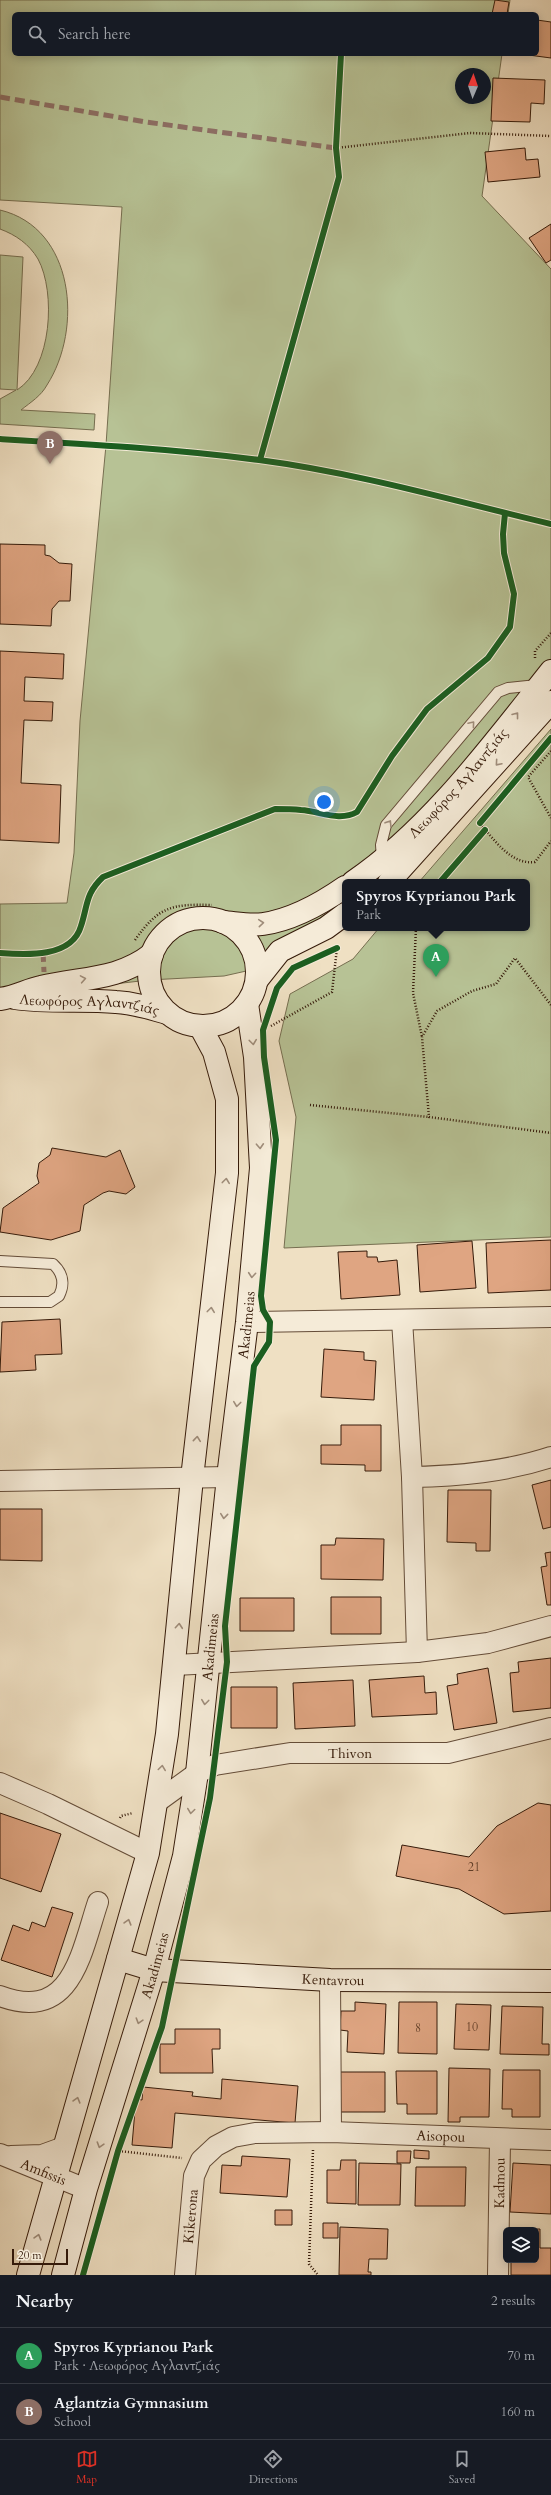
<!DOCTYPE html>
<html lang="en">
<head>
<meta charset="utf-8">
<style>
	body { margin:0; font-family:Cardo,serif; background:#242831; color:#f1f3f6 }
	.controls { position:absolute; right:12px; bottom:12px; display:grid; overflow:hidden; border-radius:6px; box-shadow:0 2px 10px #0003 }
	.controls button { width:36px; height:36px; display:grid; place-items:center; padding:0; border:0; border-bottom:1px solid #363941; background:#171b24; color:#f1f3f6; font:20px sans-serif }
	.compass { position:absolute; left:455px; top:68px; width:36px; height:36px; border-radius:50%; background:#171b24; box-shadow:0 2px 10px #0003; rotate:2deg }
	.scale { position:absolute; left:12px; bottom:10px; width:56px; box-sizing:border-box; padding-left:4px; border:2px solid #361b0a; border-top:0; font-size:11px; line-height:14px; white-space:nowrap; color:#361b0a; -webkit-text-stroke:3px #f5ebd8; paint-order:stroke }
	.you { position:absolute; left:324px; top:802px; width:14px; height:14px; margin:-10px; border:3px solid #fff; border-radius:50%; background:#1a73e8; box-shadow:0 0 0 6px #1a73e833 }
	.badge { display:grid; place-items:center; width:26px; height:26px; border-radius:50%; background:#d93025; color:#fff; font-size:13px; font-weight:700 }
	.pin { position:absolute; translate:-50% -33px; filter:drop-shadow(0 1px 2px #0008) }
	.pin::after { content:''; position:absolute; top:21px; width:14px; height:12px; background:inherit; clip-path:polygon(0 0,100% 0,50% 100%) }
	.popup { position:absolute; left:342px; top:879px; width:188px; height:52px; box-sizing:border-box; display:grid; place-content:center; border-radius:6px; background:#171b24; filter:drop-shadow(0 1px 3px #0005); font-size:13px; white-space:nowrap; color:#9ea1a6 }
	.popup b { font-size:15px; color:#f1f3f6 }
	.popup::after { content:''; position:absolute; left:50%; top:100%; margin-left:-8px; border:8px solid transparent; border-top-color:#171b24 }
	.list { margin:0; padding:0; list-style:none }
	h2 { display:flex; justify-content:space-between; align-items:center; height:52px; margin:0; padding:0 16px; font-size:17px }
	h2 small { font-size:13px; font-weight:400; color:#9ea1a6 }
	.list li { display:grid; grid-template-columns:26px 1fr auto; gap:12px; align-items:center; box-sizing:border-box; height:56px; padding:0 16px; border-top:1px solid #363941 }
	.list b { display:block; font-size:15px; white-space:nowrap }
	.list p { margin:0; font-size:13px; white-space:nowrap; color:#9ea1a6 }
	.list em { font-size:13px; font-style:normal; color:#9ea1a6 }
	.icon { flex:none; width:22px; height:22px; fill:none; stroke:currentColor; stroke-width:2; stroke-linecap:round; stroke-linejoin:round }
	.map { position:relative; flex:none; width:551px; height:2275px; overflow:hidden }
	.search { position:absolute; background:#171b24; box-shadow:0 2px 10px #0003; left:12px; right:12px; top:12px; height:44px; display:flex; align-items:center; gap:10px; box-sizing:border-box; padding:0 14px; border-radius:6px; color:#9ea1a6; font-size:15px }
	.sheet { height:164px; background:#171b24 }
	nav { display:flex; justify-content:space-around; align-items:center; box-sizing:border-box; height:56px; border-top:1px solid #363941; background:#171b24; font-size:11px; color:#9ea1a6 }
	nav a { display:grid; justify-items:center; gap:2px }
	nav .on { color:#d93025 }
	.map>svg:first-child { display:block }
	.green { fill:#b7c295; stroke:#766e50; fill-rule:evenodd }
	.building { fill:#dfa582; stroke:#361b0a }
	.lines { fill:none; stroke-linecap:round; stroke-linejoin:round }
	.lane-casing { stroke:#644c38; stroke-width:12 }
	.street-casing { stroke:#644c38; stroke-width:22 }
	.secondary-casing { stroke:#361b0a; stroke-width:24 }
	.path { stroke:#361b0a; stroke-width:2.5; stroke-dasharray:1 2; stroke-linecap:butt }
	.lane { stroke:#f5ebd8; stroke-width:10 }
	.street { stroke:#f5ebd8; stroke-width:20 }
	.secondary { stroke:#f5ebd8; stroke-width:22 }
	.quiet { stroke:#8d6e63; stroke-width:5; stroke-dasharray:10 5; stroke-linecap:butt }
	.cycleway-casing { stroke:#f5ebd8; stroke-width:8 }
	.cycleway { stroke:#1b5e20; stroke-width:6 }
	.oneway { stroke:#9f8d7b }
	.labels { text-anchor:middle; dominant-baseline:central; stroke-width:3; stroke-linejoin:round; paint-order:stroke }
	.number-label { font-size:12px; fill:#603e28 }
	.street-label { font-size:14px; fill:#361b0a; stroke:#f5ebd8 }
</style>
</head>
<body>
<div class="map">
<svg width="551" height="2275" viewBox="0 0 551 2275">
	<rect width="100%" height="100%" fill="#efe0c3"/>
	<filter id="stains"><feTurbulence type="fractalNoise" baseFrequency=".005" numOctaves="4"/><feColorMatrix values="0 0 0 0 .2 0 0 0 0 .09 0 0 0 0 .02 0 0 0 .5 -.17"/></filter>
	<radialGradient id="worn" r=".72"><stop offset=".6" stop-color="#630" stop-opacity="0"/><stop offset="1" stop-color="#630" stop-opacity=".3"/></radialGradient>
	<path class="green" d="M0 0H510L508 14H14V54H502L482 196 551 269V679L379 882H345V919L323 941 282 963 224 976 149 980 0 997V904L67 903 74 853 80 721 106 445 122 207 0 200ZM461 74H485V98H461Z
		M0 210C75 228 83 329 47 385 41 396 31 402 21 410L95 414 94 430 0 424V399L16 390 0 389V255L23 257 17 390C52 368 56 292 38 259 29 244 16 235 0 229Z
		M551 729V1237L284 1248 296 1117 279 1041 290 994 353 959 379 928H527V882H419Z"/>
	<path class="building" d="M495 0 509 2 507 14H492Z
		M537 20 551 22V58L521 54H537Z
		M493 78 545 80 544 104 531 103 530 122 491 121Z
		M525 148 526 160 538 159 540 177 488 182 485 152Z
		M551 224V260L546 263 529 238Z
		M0 544 45 545V555L50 556 59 563 72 564 70 601H59L52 609 51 626 0 624Z
		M0 651 64 654 63 679 25 677 24 701 53 702 52 721 24 720 21 783 61 785 59 843 0 840Z
		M52 1148 106 1157 120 1150 135 1187 126 1194 109 1191 103 1193 84 1205 80 1231 51 1240 0 1232 3 1208 39 1183 37 1176 39 1163 50 1155Z
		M551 1240V1290L488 1293 486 1243Z
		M472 1241 476 1288 420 1292 417 1245Z
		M367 1251V1257H377L378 1262 397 1260 400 1295 341 1299 338 1252Z
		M60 1319 62 1354 35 1355 36 1370 0 1372 2 1322Z
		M324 1349 364 1352V1360L376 1361 374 1400 321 1397Z
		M341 1425H381V1471H365V1465L321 1464V1445H341Z
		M551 1480V1527L543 1529 532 1485Z
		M448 1490H491L490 1551H476V1543L447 1542Z
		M0 1509H42V1561L0 1560Z
		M336 1538 384 1539 383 1580 321 1579V1545H335Z
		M551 1552V1605H547L541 1567 547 1566 545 1553Z
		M331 1597H381V1634H331Z
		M240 1598H294V1631H240Z
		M551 1658V1708L513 1712 510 1673 519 1672 518 1662Z
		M488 1668 497 1723 454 1730 447 1686 458 1684 457 1674Z
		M424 1676 425 1693 436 1692 437 1714 372 1717 369 1680Z
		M353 1680 355 1726 295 1729 293 1683Z
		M231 1687H277V1728H231Z
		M538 1803 551 1805V1911L504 1914 459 1889 396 1876 402 1845 469 1857 497 1826Z
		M0 1813 61 1834 41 1892 0 1878Z
		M52 1907 73 1913 52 1977 1 1960 13 1925 29 1931 32 1922 45 1927Z
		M355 2002 386 2004 384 2054 347 2052 348 2031 340 2030 341 2011H355Z
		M399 2002H437V2054L398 2053Z
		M456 2004 491 2005 489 2050 454 2049Z
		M502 2006 543 2007 542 2044H549V2055L500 2054Z
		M175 2029H220V2049H212L213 2073H160V2044H175Z
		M449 2068 490 2069 489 2117H460V2122H448Z
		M503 2070H540V2117H512V2109H502Z
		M396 2071H437V2114H407V2104H397Z
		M338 2072H385V2112H337Z
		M222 2079 298 2086 295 2123 175 2113 172 2148 132 2145 136 2099 142 2100 143 2087 193 2092 192 2096 221 2099Z
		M414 2150 429 2151V2159L414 2158Z
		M397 2151H411L410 2163H397Z
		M242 2156 290 2159 287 2197 220 2193 222 2165 241 2166Z
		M341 2160H356V2204L327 2203V2170H340Z
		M359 2163 401 2164 400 2205H358Z
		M513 2163 551 2165V2214L510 2212Z
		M416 2167H466L465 2206H415Z
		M275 2210H292V2225H275Z
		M323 2223H338V2238H323Z
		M340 2227 388 2229 387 2259H369L368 2272H371V2275H339Z
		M512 2229H540V2248H551V2275H511V2260H536V2230Z"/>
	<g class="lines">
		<g class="lane-casing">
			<path id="lane" d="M382 859 381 845 386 825 498 692 508 688 537 685
				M0 1261 53 1264C63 1273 65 1284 59 1296L50 1302H0"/>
		</g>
		<g class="street-casing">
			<g id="street">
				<path d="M402 1320 412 1477 417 1652"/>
				<path d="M247 1322 551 1317"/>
				<path d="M412 1477C459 1476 506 1472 551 1457"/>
				<path d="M0 1481 228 1477"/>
				<path d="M175 1665 417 1652 488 1643 551 1626"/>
				<path d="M0 1783 48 1804 148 1853"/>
				<path id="s1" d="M157 1802 197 1773 215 1765 290 1753H448L551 1728"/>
				<path d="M330 1980 331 2132"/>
				<path d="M0 1996C72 2023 81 1953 98 1902"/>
				<path id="s2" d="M0 2154 86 2189"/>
				<path d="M11 2156 42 2155 64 2147"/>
				<path id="s3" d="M185 2275 194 2176 201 2160 216 2146 233 2137 255 2133 331 2132 551 2140"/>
				<path id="s4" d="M498 2275 500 2140"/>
			</g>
		</g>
		<g class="secondary-casing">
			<g id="secondary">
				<path id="s5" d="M353 882C430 830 493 744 551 671"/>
				<path d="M389 882 551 702"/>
				<circle cx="203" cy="972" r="54"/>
				<path d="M223 922C236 923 250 926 263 924 291 920 322 903 345 887"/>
				<path d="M257 980 280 951 326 928 345 914"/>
				<path id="s6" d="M15 998C49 1003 82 999 116 1002 134 1003 150 1008 167 1013"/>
				<path d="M0 999C15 997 27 990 41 987 82 977 117 981 152 954"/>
				<path id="s7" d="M118 1959 154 1970 330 1980 551 1981"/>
				<path d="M28 2275 148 1853 167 1734 192 1478 227 1173V1099L214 1052 200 1026"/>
				<path id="s8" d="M63 2275 86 2189 154 1970 184 1856 197 1773 228 1477 247 1322 261 1168 255 1057 247 1004"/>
			</g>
		</g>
		<path class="path" d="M336 148 470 133 551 136
			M535 658V651L551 633
			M551 751 528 777 551 818
			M482 826C496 842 512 865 535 862L551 841
			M416 928 413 993 422 1037
			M135 940C159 906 172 904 212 905
			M0 953C19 954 47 957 65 947 72 943 76 935 81 928
			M551 1005 515 958 496 984 472 991 437 1011 422 1037 429 1117 551 1133
			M271 1026 332 992 337 948
			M310 1105 429 1117
			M120 1818 121 1816 133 1813
			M313 2150 309 2264 318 2275
			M119 2151 182 2158"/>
		<use href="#lane" class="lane"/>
		<use href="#street" class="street"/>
		<use href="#secondary" class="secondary"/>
		<path class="quiet" d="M0 97 146 122 336 148
			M43 952 44 972"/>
		<g class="cycleway-casing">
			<path id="cycleway" d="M0 439C86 444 173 449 259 460 358 473 454 501 551 524
				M260 460 339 177 336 148 341 54
				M480 823 551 738
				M440 882 485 830
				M0 953C26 955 72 958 81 926 88 905 85 894 103 877L275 809C284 809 292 809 301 810 320 811 339 822 357 812L392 756 427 709 488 658 510 627 514 594 504 553 503 534 505 513
				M83 2275 118 2151 162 2027 210 1798 227 1662 225 1626 254 1366 269 1342 270 1322 263 1310 261 1296 276 1140 264 1057 263 1030 277 988 293 968 337 948"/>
		</g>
		<use href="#cycleway" class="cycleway"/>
	</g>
	<defs><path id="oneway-chevron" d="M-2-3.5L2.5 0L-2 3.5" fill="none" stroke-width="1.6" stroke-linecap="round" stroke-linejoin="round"/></defs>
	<g class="oneway">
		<use href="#oneway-chevron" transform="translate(516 715) rotate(-52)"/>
		<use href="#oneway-chevron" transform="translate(472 724) rotate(-50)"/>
		<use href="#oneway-chevron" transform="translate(498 763) rotate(131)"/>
		<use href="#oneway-chevron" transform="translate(389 823) rotate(-58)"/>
		<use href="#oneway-chevron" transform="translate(261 923) rotate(-5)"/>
		<use href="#oneway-chevron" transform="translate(83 979) rotate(-10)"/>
		<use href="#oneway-chevron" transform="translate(253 1042) rotate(83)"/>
		<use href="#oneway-chevron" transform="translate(260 1146) rotate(87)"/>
		<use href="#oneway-chevron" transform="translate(226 1181) rotate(-83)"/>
		<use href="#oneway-chevron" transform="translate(252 1275) rotate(95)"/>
		<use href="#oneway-chevron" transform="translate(211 1310) rotate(-83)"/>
		<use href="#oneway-chevron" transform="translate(237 1404) rotate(97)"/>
		<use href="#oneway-chevron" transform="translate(197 1439) rotate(-84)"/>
		<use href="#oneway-chevron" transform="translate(224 1516) rotate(96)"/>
		<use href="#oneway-chevron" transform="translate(179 1626) rotate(-85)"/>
		<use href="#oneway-chevron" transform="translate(205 1702) rotate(97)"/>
		<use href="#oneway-chevron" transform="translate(162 1768) rotate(-82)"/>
		<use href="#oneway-chevron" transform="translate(191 1811) rotate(98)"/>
		<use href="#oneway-chevron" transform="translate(128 1922) rotate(-74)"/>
		<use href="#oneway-chevron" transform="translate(139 2021) rotate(107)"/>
		<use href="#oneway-chevron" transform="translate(77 2100) rotate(-74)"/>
		<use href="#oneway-chevron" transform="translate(100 2145) rotate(107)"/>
		<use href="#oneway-chevron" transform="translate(38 2237) rotate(-74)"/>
	</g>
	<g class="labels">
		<g class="number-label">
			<text x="474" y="1867">21</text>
			<text x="472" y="2027">10</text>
			<text x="418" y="2028">8</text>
		</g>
		<g class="street-label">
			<text stroke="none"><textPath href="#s5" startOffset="145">Λεωφόρος Αγλαντζιάς</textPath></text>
			<text stroke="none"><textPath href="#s6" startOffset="75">Λεωφόρος Αγλαντζιάς</textPath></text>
			<text stroke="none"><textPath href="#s8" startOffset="971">Akadimeias</textPath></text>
			<text stroke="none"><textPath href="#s8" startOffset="647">Akadimeias</textPath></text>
			<text stroke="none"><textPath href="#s1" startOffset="205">Thivon</textPath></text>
			<text stroke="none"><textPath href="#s8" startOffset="323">Akadimeias</textPath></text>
			<text stroke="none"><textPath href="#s7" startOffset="217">Kentavrou</textPath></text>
			<text stroke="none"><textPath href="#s3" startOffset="365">Aisopou</textPath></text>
			<text stroke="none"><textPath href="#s2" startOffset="47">Amfissis</textPath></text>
			<text stroke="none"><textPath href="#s4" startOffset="92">Kadmou</textPath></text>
			<text stroke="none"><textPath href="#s3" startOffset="59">Kikerona</textPath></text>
		</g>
	</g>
	<rect width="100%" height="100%" filter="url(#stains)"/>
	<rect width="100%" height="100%" fill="url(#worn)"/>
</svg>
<div class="controls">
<button><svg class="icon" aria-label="layers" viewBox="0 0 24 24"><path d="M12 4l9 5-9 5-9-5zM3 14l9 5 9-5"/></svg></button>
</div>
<svg class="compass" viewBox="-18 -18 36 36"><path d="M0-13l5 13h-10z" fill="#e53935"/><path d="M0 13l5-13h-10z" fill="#9ea1a6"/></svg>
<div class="scale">20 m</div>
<div class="you"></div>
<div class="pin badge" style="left:436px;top:977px;background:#2e9e5b">A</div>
<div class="popup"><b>Spyros Kyprianou Park</b>Park</div>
<div class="pin badge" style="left:50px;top:464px;background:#8d6e63">B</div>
<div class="search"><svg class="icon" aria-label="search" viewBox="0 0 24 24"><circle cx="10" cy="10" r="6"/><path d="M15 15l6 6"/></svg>Search here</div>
</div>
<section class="sheet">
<h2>Nearby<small>2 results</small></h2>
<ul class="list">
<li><span class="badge" style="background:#2e9e5b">A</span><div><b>Spyros Kyprianou Park</b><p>Park · Λεωφόρος Αγλαντζιάς</p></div><em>70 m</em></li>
<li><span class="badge" style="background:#8d6e63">B</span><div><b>Aglantzia Gymnasium</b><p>School</p></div><em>160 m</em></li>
</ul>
</section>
<nav>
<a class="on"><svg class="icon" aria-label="map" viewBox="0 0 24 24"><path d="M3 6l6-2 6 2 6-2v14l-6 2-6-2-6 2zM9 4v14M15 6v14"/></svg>Map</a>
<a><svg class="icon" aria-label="directions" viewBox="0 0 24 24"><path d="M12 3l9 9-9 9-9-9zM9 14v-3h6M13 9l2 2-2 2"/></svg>Directions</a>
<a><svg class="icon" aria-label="saved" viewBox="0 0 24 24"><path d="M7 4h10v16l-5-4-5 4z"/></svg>Saved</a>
</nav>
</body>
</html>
